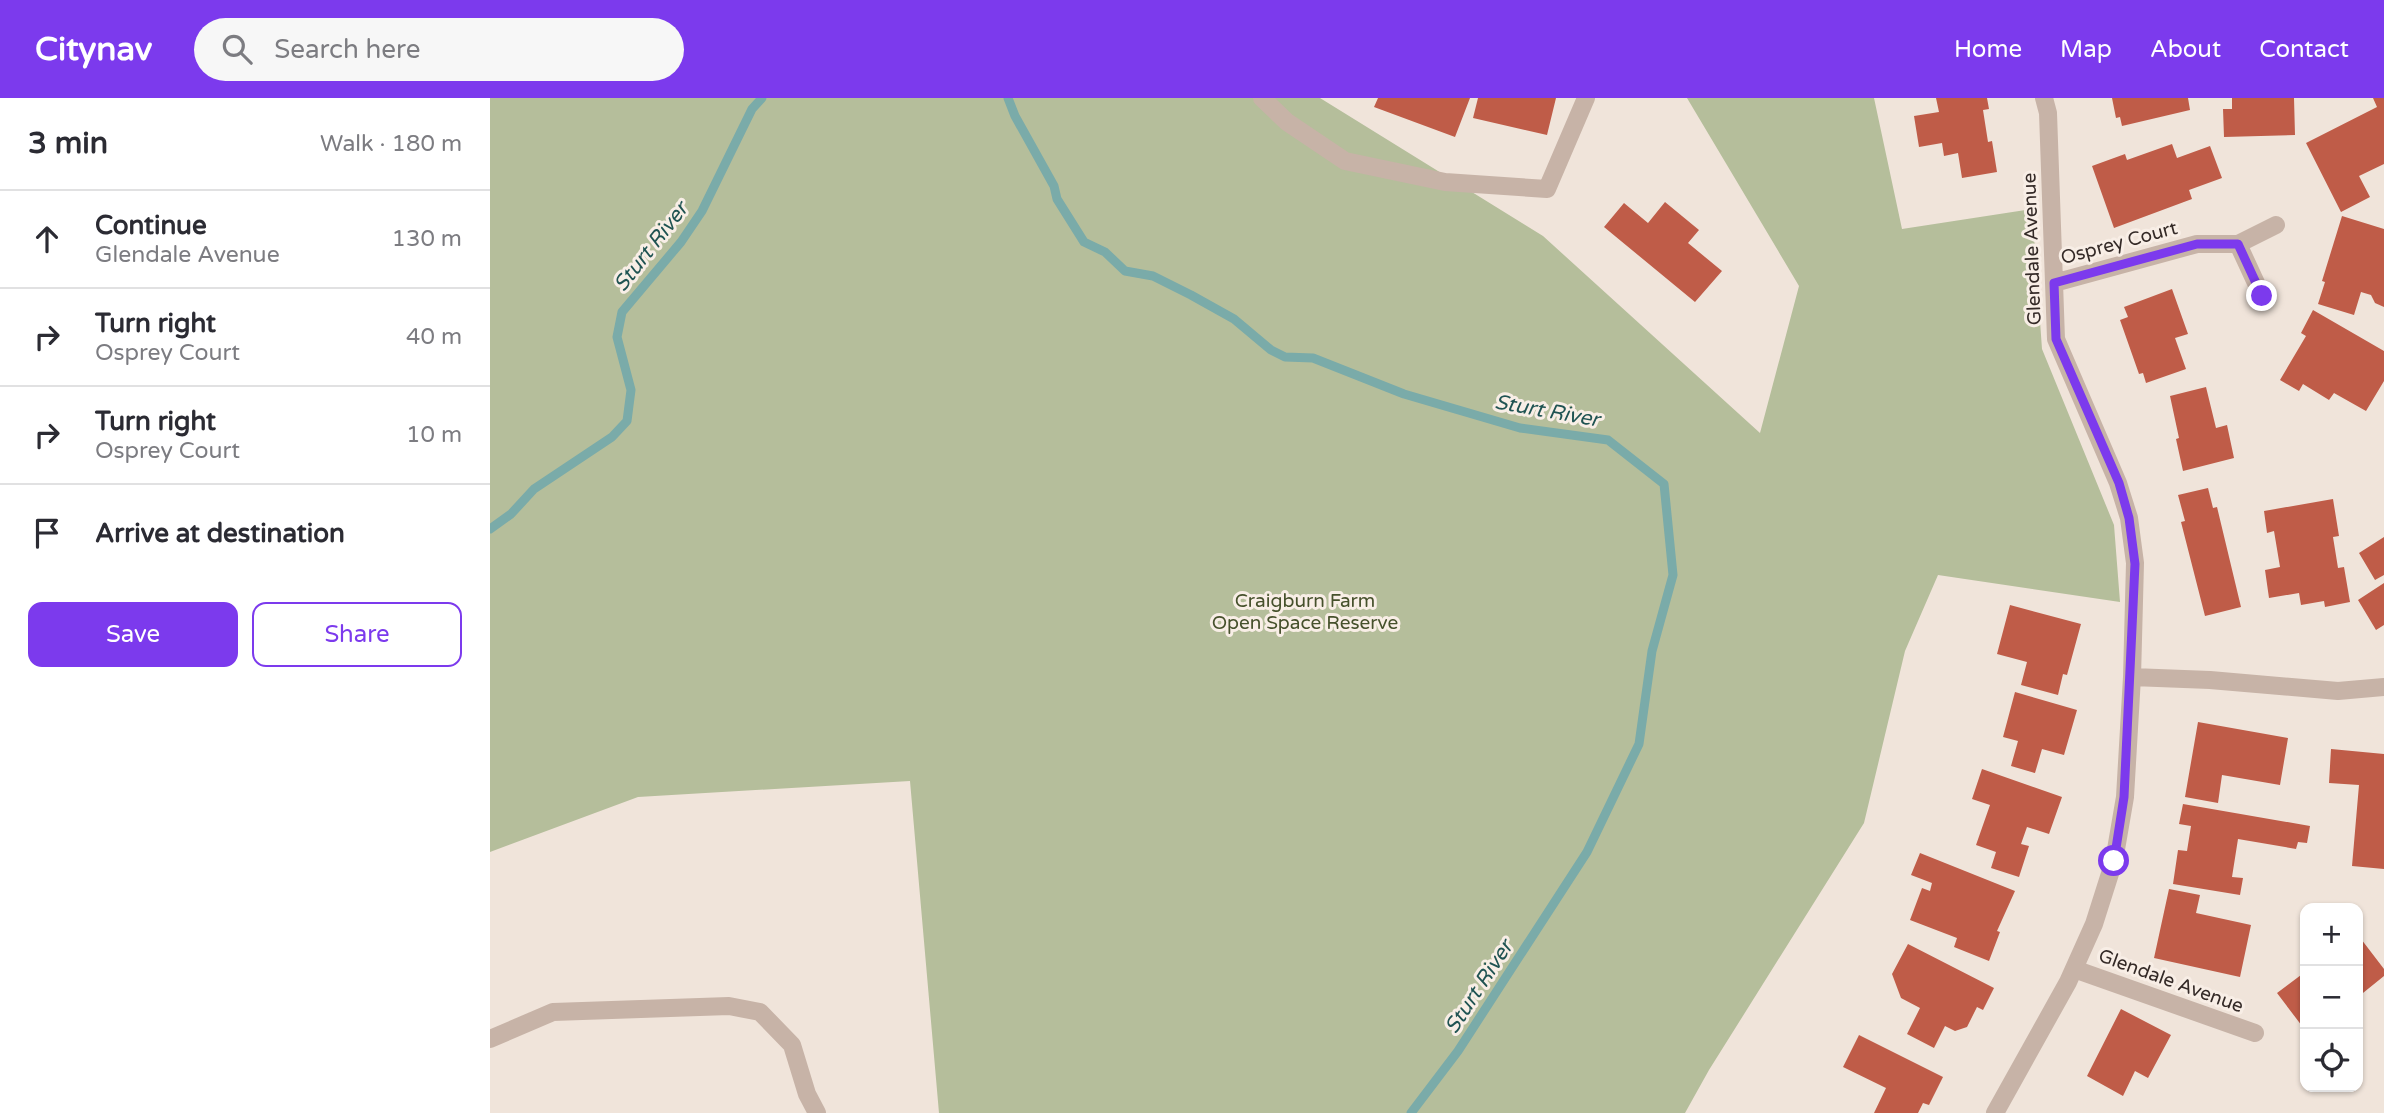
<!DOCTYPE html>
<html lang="en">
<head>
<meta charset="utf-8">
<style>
	body { margin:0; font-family:"Varela Round",sans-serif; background:#f7f7f7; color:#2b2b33 }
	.controls { position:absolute; right:21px; bottom:21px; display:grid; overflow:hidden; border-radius:14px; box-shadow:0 2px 5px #0004 }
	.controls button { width:63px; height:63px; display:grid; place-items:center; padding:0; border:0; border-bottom:2px solid #e1e1e2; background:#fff; color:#2b2b33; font:35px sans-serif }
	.stop { position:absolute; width:21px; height:21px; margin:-16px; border:5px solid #7c3aed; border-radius:50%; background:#fff }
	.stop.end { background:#7c3aed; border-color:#fff; box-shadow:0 2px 7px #0008 }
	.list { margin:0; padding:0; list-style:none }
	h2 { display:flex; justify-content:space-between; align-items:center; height:91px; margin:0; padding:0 28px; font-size:30px }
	h2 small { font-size:23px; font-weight:400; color:#7c7c81 }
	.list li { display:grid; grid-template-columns:46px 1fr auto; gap:21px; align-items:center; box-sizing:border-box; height:98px; padding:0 28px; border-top:2px solid #e1e1e2 }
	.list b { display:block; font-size:26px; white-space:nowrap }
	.list p { margin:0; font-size:23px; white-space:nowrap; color:#7c7c81 }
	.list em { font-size:23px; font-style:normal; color:#7c7c81 }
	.actions { display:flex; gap:14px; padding:21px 28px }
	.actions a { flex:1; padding:16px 0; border:2px solid #7c3aed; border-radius:14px; text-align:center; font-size:24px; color:#7c3aed }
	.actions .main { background:#7c3aed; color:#fff }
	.icon { flex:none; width:38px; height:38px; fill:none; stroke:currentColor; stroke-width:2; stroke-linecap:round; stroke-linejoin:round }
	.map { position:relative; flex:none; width:1894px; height:1015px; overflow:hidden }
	header { display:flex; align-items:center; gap:42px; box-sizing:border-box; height:98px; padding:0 35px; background:#7c3aed; color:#fff }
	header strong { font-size:33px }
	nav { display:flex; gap:38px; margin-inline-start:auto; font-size:24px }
	.search { width:490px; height:63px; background:#f7f7f7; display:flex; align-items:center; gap:18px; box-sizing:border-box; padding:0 24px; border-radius:38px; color:#7c7c81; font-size:26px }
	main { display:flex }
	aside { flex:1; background:#fff }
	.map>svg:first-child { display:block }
	.green { fill:#b5be9b }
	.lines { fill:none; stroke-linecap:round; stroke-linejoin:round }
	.stream { stroke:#7aaba9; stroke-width:9 }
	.building { fill:#bf5c48 }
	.minor { stroke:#c7b3a7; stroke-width:18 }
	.route { stroke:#7c3aed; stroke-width:9 }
	.labels { text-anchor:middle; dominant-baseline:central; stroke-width:6; stroke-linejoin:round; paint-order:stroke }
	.street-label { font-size:19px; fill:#342a27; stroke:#f8eee6 }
	.park-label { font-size:19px; fill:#46512c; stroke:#f8eee6 }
	.water-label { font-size:21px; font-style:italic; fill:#1f5352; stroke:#f8eee6 }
</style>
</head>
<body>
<header>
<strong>Citynav</strong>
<div class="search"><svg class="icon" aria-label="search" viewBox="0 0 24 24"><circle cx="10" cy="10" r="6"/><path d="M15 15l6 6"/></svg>Search here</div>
<nav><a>Home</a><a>Map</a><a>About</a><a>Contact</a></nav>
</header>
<main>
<aside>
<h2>3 min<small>Walk · 180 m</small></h2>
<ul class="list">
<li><svg class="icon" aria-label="ahead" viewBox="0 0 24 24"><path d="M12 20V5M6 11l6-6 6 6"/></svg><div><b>Continue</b><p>Glendale Avenue</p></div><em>130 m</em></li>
<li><svg class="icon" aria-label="right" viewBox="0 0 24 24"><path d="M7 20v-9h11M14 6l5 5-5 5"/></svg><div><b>Turn right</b><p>Osprey Court</p></div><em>40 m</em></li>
<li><svg class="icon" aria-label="right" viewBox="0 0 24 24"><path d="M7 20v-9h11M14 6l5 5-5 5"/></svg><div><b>Turn right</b><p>Osprey Court</p></div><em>10 m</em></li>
<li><svg class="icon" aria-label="arrive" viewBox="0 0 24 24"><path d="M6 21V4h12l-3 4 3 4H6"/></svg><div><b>Arrive at destination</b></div></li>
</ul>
<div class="actions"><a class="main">Save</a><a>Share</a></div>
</aside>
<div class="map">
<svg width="1894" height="1015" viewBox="0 0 1894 1015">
	<rect width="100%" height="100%" fill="#f0e4da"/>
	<path class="green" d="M0 0H830L1053 138 1270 335 1309 188 1197 0H1384L1412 131 1542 111 1552 251 1624 427 1630 504 1448 477 1415 553 1374 725 1219 972 1195 1015H449L420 683 148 699 0 754Z"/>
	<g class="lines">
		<path class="stream" d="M518 0 525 18 564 88 567 101 594 144 615 154 635 173 663 178 701 197 744 221 781 252 795 259 823 260 914 296 1030 330 1118 342 1174 386 1183 477 1162 553 1149 646 1097 754 968 953 921 1015
			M0 431 21 416 44 391 122 339 137 323 141 292 127 239 132 214 191 144 212 113 262 11 272 0"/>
	</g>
	<path class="building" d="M888 0H980L965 39 884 9Z
		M988 0H1066L1057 37 983 20Z
		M1446 0H1497L1499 11 1493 12 1498 44 1502 43 1507 74 1472 80 1468 55 1454 58 1452 45 1429 49 1424 18 1449 14Z
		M1622 0H1698L1700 12 1632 28 1630 19 1626 20Z
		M1742 0H1804L1805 37 1734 39 1733 11H1742Z
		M1883 0H1894V66L1869 78 1880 99 1851 114 1816 45 1887 9Z
		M1682 46 1687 60 1720 48 1732 80 1699 92 1702 101 1624 130 1602 68 1635 56 1637 62Z
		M1175 104 1209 132 1198 145 1232 173 1205 204 1114 129 1134 105 1158 125Z
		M1852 118 1894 131V209L1885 205 1881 197 1871 194 1864 217 1828 206 1835 184 1832 183Z
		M1682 191 1698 236 1685 240 1696 271 1656 285 1653 275 1649 276 1630 222 1638 219 1634 209Z
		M1823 212 1894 253V283L1876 313 1844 295 1839 302 1813 286 1809 293 1790 282 1816 238 1811 235Z
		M1716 289 1726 330 1737 327 1744 360 1693 373 1686 341 1689 340 1680 298Z
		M1718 390 1723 410 1727 409 1751 509 1715 518 1691 424 1695 423 1688 397Z
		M1843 401 1849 438 1843 439 1848 470 1854 469 1860 504 1835 509 1834 503 1811 507 1809 495 1779 500 1775 472 1790 469 1784 433 1777 435 1774 413Z
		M1894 439V477L1885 482 1869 455Z
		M1894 485V527L1886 532 1868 502Z
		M1520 507 1591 526 1577 577 1573 576 1568 597 1531 587 1537 564 1507 556Z
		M1525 594 1587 612 1574 657 1552 651 1545 675 1521 668 1528 643 1513 639Z
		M1708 624 1798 640 1790 687 1732 677 1728 705 1695 699Z
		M1841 651 1894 656V771L1862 768 1869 687 1839 685Z
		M1492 671 1572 699 1559 736 1537 729 1531 746 1539 748 1529 779 1501 770 1506 754 1486 747 1500 707 1482 701Z
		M1693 706 1820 728 1817 745 1808 744 1806 751 1748 741 1742 779 1753 780 1750 797 1683 786 1688 752 1697 753 1701 728 1689 726Z
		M1430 755 1525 793 1507 833 1510 834 1499 863 1464 849 1467 840 1420 822 1432 790 1440 793 1442 785 1421 777Z
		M1679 791 1710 797 1706 815 1761 827 1750 879 1664 860Z
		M1868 837 1894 871V878L1868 899Z
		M1418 846 1504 890 1493 912 1487 909 1477 929 1465 933 1455 928 1444 950 1417 936 1430 910 1411 900 1402 876Z
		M1815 874V932L1787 895Z
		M1631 911 1681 937 1658 980 1645 973 1633 998 1597 978Z
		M1369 937 1453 979 1439 1007 1433 1005 1428 1015H1384L1396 990 1353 969Z"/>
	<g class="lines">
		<path class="minor" d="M772 0 797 24 855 63 955 84 1057 91 1096 0
			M1748 146 1772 198
			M1564 185 1707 146H1748L1786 127
			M1642 579 1720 582 1848 593 1894 589
			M1584 871 1765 935
			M0 941 63 914 239 908 270 914 302 947 317 996 327 1015
			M1505 1015 1578 884 1604 826 1624 763 1635 699 1642 579 1645 465 1639 420 1628 385 1566 241 1558 15 1554 0"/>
	</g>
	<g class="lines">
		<path class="route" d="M1624 763 1634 699 1645 466 1639 420 1629 385 1566 241 1564 185 1707 146H1748L1772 198"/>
	</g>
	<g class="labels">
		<g class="street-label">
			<text transform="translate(1629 145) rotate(-15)">Osprey Court</text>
			<text transform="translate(1542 151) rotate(-92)">Glendale Avenue</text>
			<text transform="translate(1681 883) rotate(20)">Glendale Avenue</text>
		</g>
		<g class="park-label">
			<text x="815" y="503">Craigburn Farm<tspan x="815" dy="22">Open Space Reserve</tspan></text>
		</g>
		<g class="water-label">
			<text transform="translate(161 149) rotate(-52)">Sturt River</text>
			<text transform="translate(1057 313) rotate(10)">Sturt River</text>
			<text transform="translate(989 889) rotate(-57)">Sturt River</text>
		</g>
	</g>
</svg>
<div class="controls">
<button>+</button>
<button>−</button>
<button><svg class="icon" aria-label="locate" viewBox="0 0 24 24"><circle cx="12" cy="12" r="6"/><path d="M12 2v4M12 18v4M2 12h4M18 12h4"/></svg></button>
</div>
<div class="stop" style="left:1624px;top:763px"></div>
<div class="stop end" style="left:1772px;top:198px"></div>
</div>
</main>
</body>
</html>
